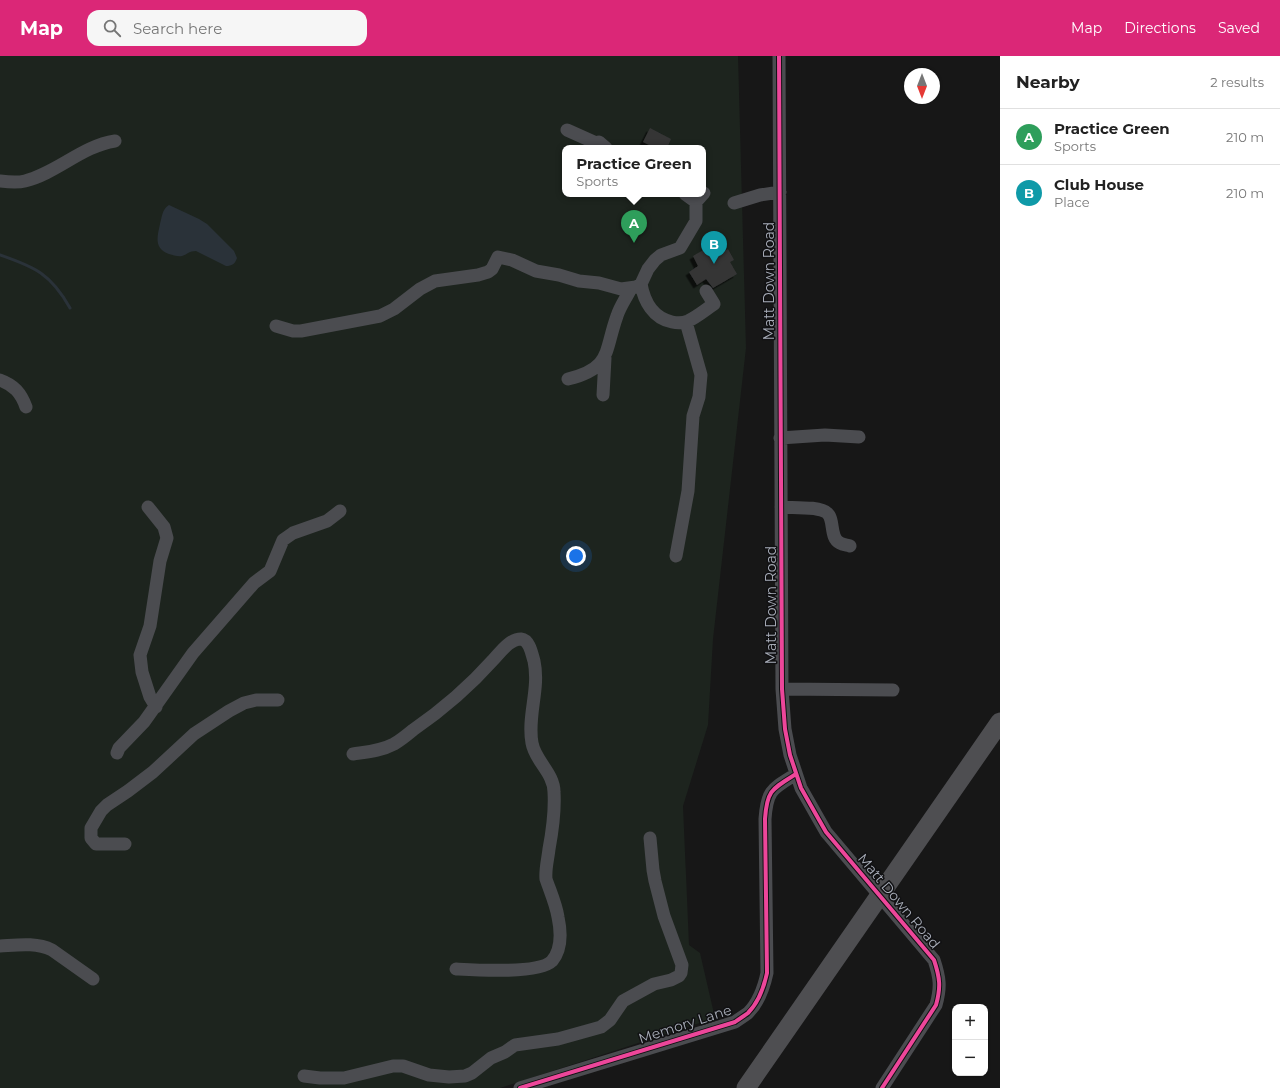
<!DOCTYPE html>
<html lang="en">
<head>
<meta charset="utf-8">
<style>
	body { margin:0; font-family:Montserrat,sans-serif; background:#f6f6f6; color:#222 }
	.controls { position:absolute; right:12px; bottom:12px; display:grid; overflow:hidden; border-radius:8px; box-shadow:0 1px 3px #0004 }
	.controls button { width:36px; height:36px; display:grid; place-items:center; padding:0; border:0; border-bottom:1px solid #e0e0e0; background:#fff; color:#222; font:20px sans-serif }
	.compass { position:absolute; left:904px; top:12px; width:36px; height:36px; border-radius:50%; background:#fff; box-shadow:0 1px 3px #0004; rotate:180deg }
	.you { position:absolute; left:576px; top:500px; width:14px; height:14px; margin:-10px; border:3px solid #fff; border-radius:50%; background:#1a73e8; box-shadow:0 0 0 6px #1a73e833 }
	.badge { display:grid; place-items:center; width:26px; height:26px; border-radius:50%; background:#db2777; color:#fff; font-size:13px; font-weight:700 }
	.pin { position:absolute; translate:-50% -33px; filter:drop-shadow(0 1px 2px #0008) }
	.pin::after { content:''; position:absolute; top:21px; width:14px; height:12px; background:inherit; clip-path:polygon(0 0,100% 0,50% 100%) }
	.popup { position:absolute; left:562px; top:89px; width:144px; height:52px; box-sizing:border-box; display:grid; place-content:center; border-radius:8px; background:#fff; filter:drop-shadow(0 1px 3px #0005); font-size:13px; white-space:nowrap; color:#767676 }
	.popup b { font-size:15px; color:#222 }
	.popup::after { content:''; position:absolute; left:50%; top:100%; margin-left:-8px; border:8px solid transparent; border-top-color:#fff }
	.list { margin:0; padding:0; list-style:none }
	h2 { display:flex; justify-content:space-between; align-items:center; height:52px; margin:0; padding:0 16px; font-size:17px }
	h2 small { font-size:13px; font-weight:400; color:#767676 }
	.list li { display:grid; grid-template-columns:26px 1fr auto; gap:12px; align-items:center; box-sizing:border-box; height:56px; padding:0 16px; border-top:1px solid #e0e0e0 }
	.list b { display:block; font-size:15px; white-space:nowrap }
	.list p { margin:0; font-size:13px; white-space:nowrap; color:#767676 }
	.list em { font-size:13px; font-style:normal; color:#767676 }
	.icon { flex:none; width:22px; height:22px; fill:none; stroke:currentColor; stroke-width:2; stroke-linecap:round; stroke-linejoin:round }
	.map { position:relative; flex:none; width:1000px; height:1032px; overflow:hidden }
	header { display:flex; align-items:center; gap:24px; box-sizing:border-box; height:56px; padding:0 20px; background:#db2777; color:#fff }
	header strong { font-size:19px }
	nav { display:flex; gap:22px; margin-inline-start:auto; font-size:14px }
	.search { width:280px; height:36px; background:#f6f6f6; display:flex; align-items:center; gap:10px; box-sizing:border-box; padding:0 14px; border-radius:12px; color:#767676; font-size:15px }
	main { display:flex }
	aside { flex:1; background:#fff }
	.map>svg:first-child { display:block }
	.green { fill:#1d241e; fill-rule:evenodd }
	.water { fill:#2a3239 }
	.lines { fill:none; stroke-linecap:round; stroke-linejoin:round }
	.stream { stroke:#2a3239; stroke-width:3 }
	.building { fill:#353536; filter:url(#shadow) }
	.minor { stroke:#4b4c50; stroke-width:13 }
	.highway { stroke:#4e4e51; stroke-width:19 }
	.cycleway-casing { stroke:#111113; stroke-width:6 }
	.cycleway { stroke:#ed469a; stroke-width:4 }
	.labels { text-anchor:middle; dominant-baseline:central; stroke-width:3; stroke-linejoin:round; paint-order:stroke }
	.street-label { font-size:14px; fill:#a8adb8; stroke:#111113 }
</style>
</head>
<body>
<header>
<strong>Map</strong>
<div class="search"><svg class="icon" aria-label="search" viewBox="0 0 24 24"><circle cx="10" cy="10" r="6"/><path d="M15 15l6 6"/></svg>Search here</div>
<nav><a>Map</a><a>Directions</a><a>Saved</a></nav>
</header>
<main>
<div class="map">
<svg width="1000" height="1032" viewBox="0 0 1000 1032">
	<defs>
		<filter id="shadow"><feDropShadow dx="-3.5" dy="3.5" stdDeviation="0" flood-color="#0009"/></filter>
	</defs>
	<rect width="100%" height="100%" fill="#171717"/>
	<path class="green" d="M0 0H738L746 292 713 583 708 669 683 750 689 889 700 897 715 962 500 1032H0ZM565 92H703V138H565Z"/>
	<path class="water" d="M169 149 199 163 207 168 234 195 237 202C235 208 232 210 226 210L196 195C189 195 188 198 182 200 178 201 173 199 169 198 154 192 157 182 160 168 162 161 162 153 169 149Z"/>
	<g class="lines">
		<path class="stream" d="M0 199C35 211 51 218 70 252"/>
	</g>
	<path class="building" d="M650 72 671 83 667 92H655L643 86Z
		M717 186 723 196 728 193 734 204 730 206 737 218 713 232 706 223 697 229 689 216 698 210 693 200Z"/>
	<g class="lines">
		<path class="minor" d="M779 0 782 633 785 673 790 699 801 732 818 762 826 776 934 904C940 922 941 931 936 949L882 1032
			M567 74 596 87 599 86 606 92
			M0 125C8 126 17 127 25 125 57 117 82 90 115 85
			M685 138 696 146
			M734 147 760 139 780 136
			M641 228C644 245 653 262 672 266 677 267 683 267 688 265 697 261 705 254 714 248L706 235
			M276 270 293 275H301L380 260 394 253 420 233 435 225 478 219 488 216 492 213 498 201 512 204 536 215 559 219 579 225 599 227 621 233 636 231 641 228 648 213 655 204 661 199 680 192 696 165V146L704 137
			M568 323C612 312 604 296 617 260 620 250 627 241 631 232
			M0 324C14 329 21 337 26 351
			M603 339 605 302
			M780 382 825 379 859 381
			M148 451 164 471 167 482 160 505 150 570 140 599 142 616 150 641 156 651
			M781 451C792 452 820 450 827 457 835 463 829 482 840 487 843 489 847 489 850 490
			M676 500 688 435 693 360 699 341 701 319 686 266
			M782 633 893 634
			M117 697 119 692 144 666 193 597 254 527 270 515 283 484 293 477 327 465 340 455
			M353 698C366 696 381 695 394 688 401 684 407 679 413 674 442 654 469 631 493 604 500 597 509 583 521 583 530 584 532 599 534 605 540 633 527 660 532 687 535 705 554 717 554 736 555 752 552 777 549 793 548 803 545 813 546 823 550 835 556 848 558 861 561 875 562 893 552 905 539 918 475 914 456 913
			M125 788H96L91 782V772L101 755 107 749 128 735 153 716 194 678 229 655 244 647 256 644H278
			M0 890C17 889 36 886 52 894L93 923
			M304 1020 320 1022H344L393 1010H403L429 1019 449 1021 465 1020 472 1017 491 1002 505 996 515 989 558 983 601 971 610 964 623 945 654 928 671 924 679 920 681 917 682 909 664 860 655 825 653 814 650 782
			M520 1032 735 966C739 963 744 960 748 957 759 946 764 931 767 917L765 763C767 734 772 733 796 718"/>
		<path class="highway" d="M746 1032 1000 666"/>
		<g class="cycleway-casing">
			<path id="cycleway" d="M779 0 782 633 785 673 790 699 801 732 818 762 826 776 934 904C940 922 941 931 936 949L882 1032
				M520 1032 735 966C739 963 744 960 748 957 759 946 764 931 767 917L765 763C767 734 772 733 796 718"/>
		</g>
		<use href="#cycleway" class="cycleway"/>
	</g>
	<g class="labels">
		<g class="street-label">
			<text transform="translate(769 225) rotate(-90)">Matt Down Road</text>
			<text transform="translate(771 549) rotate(-90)">Matt Down Road</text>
			<text transform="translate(899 845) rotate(50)">Matt Down Road</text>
			<text transform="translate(685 968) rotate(-18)">Memory Lane</text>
		</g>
	</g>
</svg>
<div class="controls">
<button>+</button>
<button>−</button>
</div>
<svg class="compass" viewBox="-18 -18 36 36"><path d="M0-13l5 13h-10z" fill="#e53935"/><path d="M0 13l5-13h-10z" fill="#767676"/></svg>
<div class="you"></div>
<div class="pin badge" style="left:634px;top:187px;background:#2e9e5b">A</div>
<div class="popup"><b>Practice Green</b>Sports</div>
<div class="pin badge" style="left:714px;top:208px;background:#0f9aa8">B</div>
</div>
<aside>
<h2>Nearby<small>2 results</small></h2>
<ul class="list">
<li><span class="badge" style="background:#2e9e5b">A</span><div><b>Practice Green</b><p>Sports</p></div><em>210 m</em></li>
<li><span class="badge" style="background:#0f9aa8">B</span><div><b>Club House</b><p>Place</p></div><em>210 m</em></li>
</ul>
</aside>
</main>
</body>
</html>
